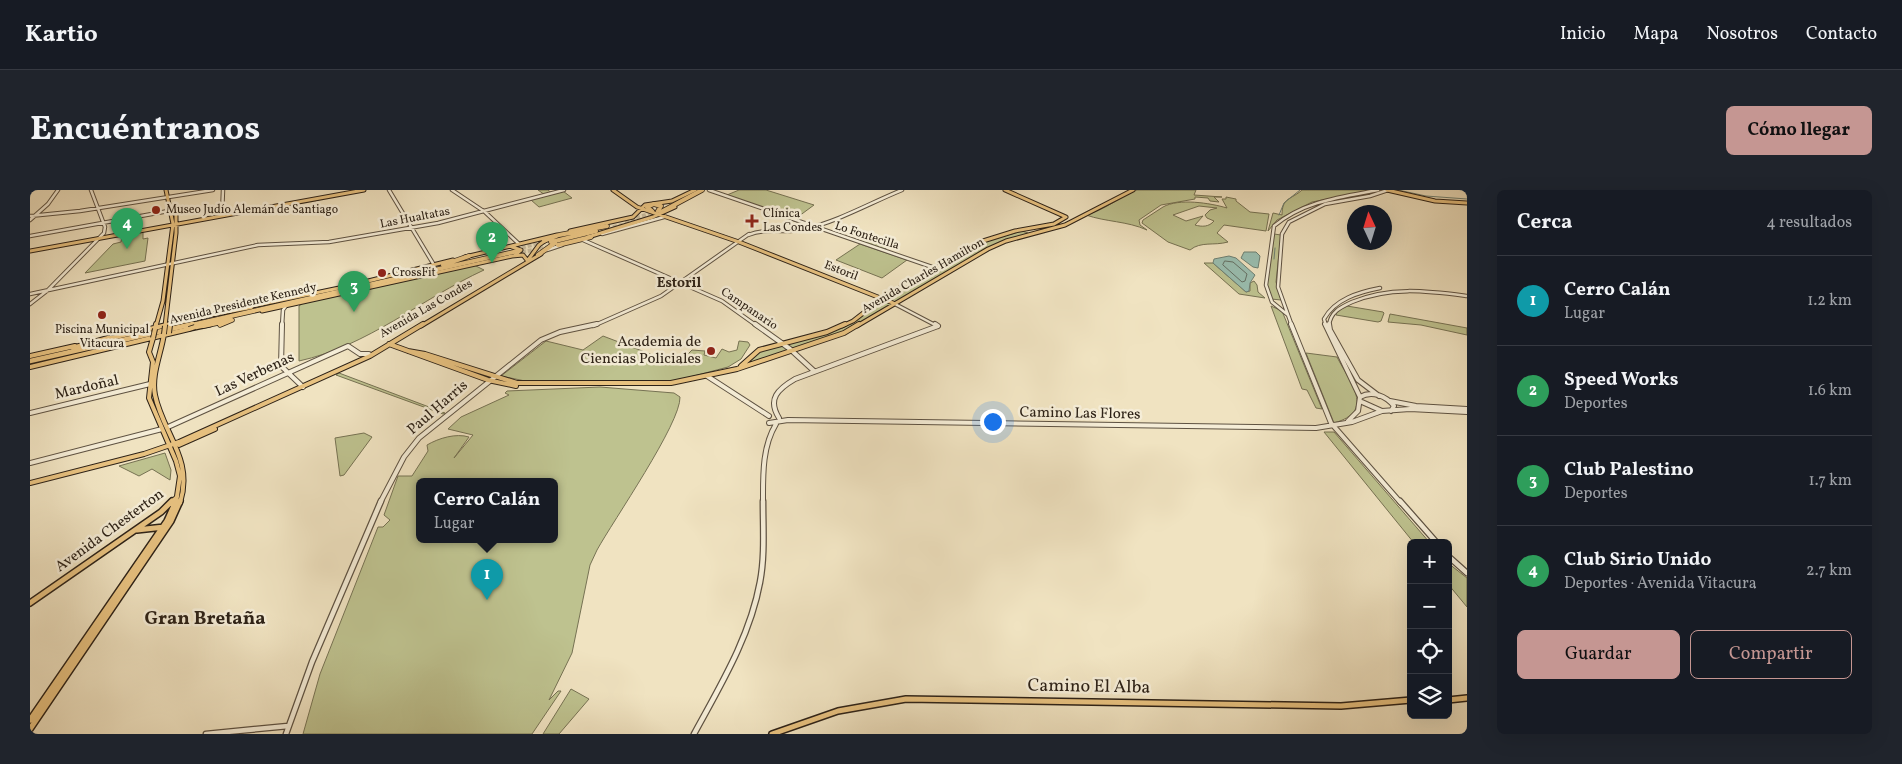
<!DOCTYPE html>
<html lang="es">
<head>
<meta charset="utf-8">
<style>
	body { margin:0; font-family:Vollkorn,serif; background:#20242c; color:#f1f3f6 }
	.controls { position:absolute; right:15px; bottom:15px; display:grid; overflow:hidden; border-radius:8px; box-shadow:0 5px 20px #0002 }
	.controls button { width:45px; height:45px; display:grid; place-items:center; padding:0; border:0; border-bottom:1px solid #363941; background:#171b24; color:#f1f3f6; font:25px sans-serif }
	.compass { position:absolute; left:1317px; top:15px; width:45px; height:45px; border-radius:50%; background:#171b24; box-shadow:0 5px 20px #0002; rotate:356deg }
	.you { position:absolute; left:962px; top:231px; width:18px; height:18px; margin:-12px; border:4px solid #fff; border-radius:50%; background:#1a73e8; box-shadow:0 0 0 8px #1a73e833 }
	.badge { display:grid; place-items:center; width:32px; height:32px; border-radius:50%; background:#c59692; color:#fff; font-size:16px; font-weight:700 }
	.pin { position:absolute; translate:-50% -41px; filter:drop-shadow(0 1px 2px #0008) }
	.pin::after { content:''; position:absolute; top:26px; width:18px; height:15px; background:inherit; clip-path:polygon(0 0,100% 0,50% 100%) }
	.popup { position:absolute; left:386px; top:288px; width:142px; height:65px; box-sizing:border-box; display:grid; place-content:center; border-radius:8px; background:#171b24; filter:drop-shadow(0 1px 4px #0005); font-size:16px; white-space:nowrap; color:#9ea1a6 }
	.popup b { font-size:19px; color:#f1f3f6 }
	.popup::after { content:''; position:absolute; left:50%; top:100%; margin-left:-10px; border:10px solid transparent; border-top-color:#171b24 }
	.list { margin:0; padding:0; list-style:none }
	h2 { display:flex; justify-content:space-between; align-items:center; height:65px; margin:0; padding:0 20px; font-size:21px }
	h2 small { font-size:16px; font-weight:400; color:#9ea1a6 }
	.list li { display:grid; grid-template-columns:32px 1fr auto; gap:15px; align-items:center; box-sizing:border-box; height:90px; padding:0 20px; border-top:1px solid #363941 }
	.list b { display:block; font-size:19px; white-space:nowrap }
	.list p { margin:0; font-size:16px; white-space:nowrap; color:#9ea1a6 }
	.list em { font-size:16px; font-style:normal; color:#9ea1a6 }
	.actions { display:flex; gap:10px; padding:15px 20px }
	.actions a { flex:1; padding:11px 0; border:1px solid #c59692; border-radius:8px; text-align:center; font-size:18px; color:#c59692 }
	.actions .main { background:#c59692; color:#111 }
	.icon { flex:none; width:28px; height:28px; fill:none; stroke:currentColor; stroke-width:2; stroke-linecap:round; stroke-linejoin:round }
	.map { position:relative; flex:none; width:1437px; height:544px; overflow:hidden; border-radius:8px }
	header { display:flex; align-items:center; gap:30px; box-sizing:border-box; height:70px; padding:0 25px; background:#171b24; border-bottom:1px solid #363941 }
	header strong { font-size:24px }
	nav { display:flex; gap:28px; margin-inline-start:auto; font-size:18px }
	.intro { display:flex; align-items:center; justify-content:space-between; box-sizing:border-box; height:120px; padding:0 30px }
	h1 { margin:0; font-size:35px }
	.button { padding:12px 22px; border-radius:8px; background:#c59692; color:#111; font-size:18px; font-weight:700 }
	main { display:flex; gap:30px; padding:0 30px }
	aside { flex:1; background:#171b24; border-radius:8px; box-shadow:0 5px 20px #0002 }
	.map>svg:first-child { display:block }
	.green { fill:#bec28f; stroke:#767253; fill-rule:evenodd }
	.water { fill:#9abeb0; stroke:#6e8073 }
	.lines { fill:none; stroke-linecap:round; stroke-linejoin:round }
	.shore { stroke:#647064; stroke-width:1 }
	.stream { stroke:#6e8073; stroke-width:1 }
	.highway-tunnel { stroke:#c9bc9f; stroke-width:4; stroke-dasharray:4 2; stroke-linecap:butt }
	.minor-far2-casing { stroke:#5e5242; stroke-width:4.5 }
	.minor-far1-casing { stroke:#5e5242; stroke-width:6 }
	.minor-casing { stroke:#5e5242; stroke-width:7 }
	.major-far2-casing { stroke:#2d2217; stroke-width:5 }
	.major-far1-casing { stroke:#2d2217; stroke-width:6 }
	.major-casing { stroke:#2d2217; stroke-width:8 }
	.highway-far1-casing { stroke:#2d2217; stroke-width:5.5 }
	.highway-casing { stroke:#2d2217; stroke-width:7 }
	.minor-far2 { stroke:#f5edd7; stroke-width:2.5 }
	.minor-far1 { stroke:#f5edd7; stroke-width:4 }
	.minor { stroke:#f5edd7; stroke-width:4.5 }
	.major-far2 { stroke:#e8c280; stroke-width:3 }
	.major-far1 { stroke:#e8c280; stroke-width:4 }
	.major { stroke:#e8c280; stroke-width:5 }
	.highway-far1 { stroke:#e8c280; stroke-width:4 }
	.highway { stroke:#e8c280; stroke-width:4.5 }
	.major-bridge-casing { stroke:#2d2217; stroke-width:6; stroke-linecap:butt }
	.major-bridge { stroke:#e8c280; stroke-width:4 }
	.poi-dot { fill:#8f2418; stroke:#f5edd7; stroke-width:2 }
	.labels { text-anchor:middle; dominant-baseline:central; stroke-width:5; stroke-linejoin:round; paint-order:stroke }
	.far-poi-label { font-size:12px; fill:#2d2217; stroke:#f5edd7; text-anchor:start }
	.far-street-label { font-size:12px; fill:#2d2217; stroke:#f5edd7 }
	.far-neighbourhood-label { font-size:14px; font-weight:bold; fill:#2d2217; stroke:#f5edd7 }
	.poi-label { font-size:15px; fill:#2d2217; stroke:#f5edd7; text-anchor:end }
	.street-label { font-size:15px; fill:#2d2217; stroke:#f5edd7 }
	.near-street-label { font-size:18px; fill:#2d2217; stroke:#f5edd7 }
	.near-neighbourhood-label { font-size:19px; font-weight:bold; fill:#2d2217; stroke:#f5edd7 }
</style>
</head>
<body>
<header>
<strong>Kartio</strong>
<nav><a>Inicio</a><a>Mapa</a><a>Nosotros</a><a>Contacto</a></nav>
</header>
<div class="intro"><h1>Encuéntranos</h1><a class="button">Cómo llegar</a></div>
<main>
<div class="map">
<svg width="1437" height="544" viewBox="0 0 1437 544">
	<rect width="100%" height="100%" fill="#f0e3c1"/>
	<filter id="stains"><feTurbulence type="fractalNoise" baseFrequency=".004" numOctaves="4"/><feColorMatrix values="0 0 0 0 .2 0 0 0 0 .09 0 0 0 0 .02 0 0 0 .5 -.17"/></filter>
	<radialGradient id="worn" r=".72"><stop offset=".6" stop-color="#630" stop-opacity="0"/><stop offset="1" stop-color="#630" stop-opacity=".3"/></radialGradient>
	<path class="green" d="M508 0H518L523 4 533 1 542 8 509 17 501 10 515 5Z
		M709 0H736L784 15 765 29 697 5Z
		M1107 0H1166L1164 5 1192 7H1184L1189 12 1180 11 1178 8 1165 7V9L1131 15 1109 30 1110 35 1117 40C1097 31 1076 32 1056 25 1075 20 1089 7 1107 0Z
		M1272 0H1344L1282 12 1247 30 1238 41 1243 23 1252 25C1252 7 1261 10 1272 0Z
		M1196 7 1206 9V11L1220 22 1239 24 1236 41 1194 35 1187 43 1198 52C1184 56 1171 51 1160 60L1138 52 1112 33 1113 30C1120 26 1126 21 1133 17 1149 8 1180 13 1197 18L1192 9H1196ZM1169 16 1187 18 1180 20 1175 25 1177 28 1184 31C1179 37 1172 37 1165 35L1173 26 1156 31 1143 25Z
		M992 41 998 43 952 61 818 140 716 174 731 161 822 133 855 107 947 54Z
		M113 42V49L118 48 115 71 55 83 83 54 91 52 92 46Z
		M1244 44 1251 45 1246 92 1251 110 1241 109 1237 94Z
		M844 45 865 52 866 53 854 59 829 51Z
		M830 54 877 70 852 88 806 70Z
		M1174 73H1183L1216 102 1220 101V93L1224 91 1227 95 1228 102 1235 108 1209 104Z
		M444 75 454 80C391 109 338 156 269 171V116L274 112Z
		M1241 116 1252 121 1292 219 1286 218 1277 200 1272 199Z
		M1317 116 1353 122 1354 123 1351 131 1348 132 1306 125 1307 121Z
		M1360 124 1437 138V145L1391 135 1358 132Z
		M573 146 641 172 649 167 653 169 662 160 675 161 674 165 686 168 692 159 699 162 707 160 709 151 718 152 720 155 711 169 698 177 641 192H500L471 186 516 151 553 160Z
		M1276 163 1307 167C1320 193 1346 221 1304 233Z
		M309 183 415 223 413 224 306 185Z
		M570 197 644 203 650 207C651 233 583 331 567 360L560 375 542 463 519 510 528 501H531L502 544H273L290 484 348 337H353L360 330 354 325 368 286H382L398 261 397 255C409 248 426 243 439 247L424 268 443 245 418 239 431 227 479 205 475 203 477 201ZM524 291V349H390V291Z
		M1294 242H1304L1400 353H1384Z
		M334 243 342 247 314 285 310 286 305 248Z
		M135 263 141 280 140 290 122 279 109 286 89 276Z
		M1418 373 1437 388V417L1418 394Z
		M541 499 559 509 529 544H513Z"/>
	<path class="water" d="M1214 62H1226L1230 66 1228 78 1223 77 1211 68Z
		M1199 66 1206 68 1225 85 1220 93 1219 101 1216 102 1183 73 1184 69Z"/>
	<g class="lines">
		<path class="shore" d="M1195 71 1203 72 1217 84 1215 91 1212 92 1193 75Z"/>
		<path class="stream" d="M1368 0 1396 6 1437 9
			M1249 25 1254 13 1270 0
			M1244 69 1245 58"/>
		<path class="highway-tunnel" d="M595 32 627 21
			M583 37 597 34
			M486 59 514 52
			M486 63 520 57"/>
		<g class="minor-far2-casing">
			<path id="minor-far2" d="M359 0 404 75
				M422 0 455 22 489 54
				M679 0 905 78
				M192 25 193 0
				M0 26 50 21 183 0
				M0 30 18 14 28 0
				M572 44 634 27
				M718 45C737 37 756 44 775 39 809 31 840 13 872 0
				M0 46 144 20
				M553 50 692 111 727 136
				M517 60 532 55
				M0 104 228 55 299 52 408 33 534 0
				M863 113 907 136
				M0 114 18 100 74 43 75 37 61 0
				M1258 125 1242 112 1236 95 1244 36C1274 11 1311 7 1348 0
				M252 136 253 120 256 116
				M563 136 631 106 719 44
				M1262 136 1248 97 1252 44 1259 32 1295 14 1340 6 1358 0
				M1296 136 1294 129C1305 109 1329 102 1350 98
				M1299 136C1300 122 1311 117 1322 112 1360 96 1397 101 1437 106"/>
		</g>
		<g class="minor-far1-casing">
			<path id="minor-far1" d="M252 134 251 176 273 197
				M725 134 760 159 784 181
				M905 134 908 136
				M1261 134 1301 233 1371 313
				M1295 134 1330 207
				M1299 134 1300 140 1328 190 1349 206
				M677 186 739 226
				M1360 211 1386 216 1437 219
				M1332 212 1352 221 1380 219 1437 222
				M0 223 120 194
				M749 228C737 209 748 199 765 189L908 136
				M1318 231 1328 221 1330 207C1342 200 1356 206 1364 216L1361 221
				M739 233 758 230 1286 238 1322 232 1352 221
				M138 237 318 156 330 164H339
				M0 273 132 239
				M350 313 374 267 389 248 511 150 530 142 567 134
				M733 313C733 286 732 257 746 234"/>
		</g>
		<g class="minor-casing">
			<path id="minor" d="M1370 311 1407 353
				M1418 366 1437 383
				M176 544 258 536
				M256 544 282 472 351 311
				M664 544C690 496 720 447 730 392 735 366 733 338 733 311"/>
		</g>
		<g class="major-far2-casing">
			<path id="major-far2" d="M583 0 607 17 709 52 863 113
				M1357 0 1405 11 1437 13
				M540 41 603 27 615 15 642 11 665 0
				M558 47 623 27 645 17
				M482 57 491 60 485 65
				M0 61 334 0
				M435 67 527 45
				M498 70 509 55 516 50
				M218 117 314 97 423 70
				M232 121 482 66 493 65 497 70
				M126 136 133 111 143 34 136 0
				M135 136 146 43V23
				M135 136 186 124
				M391 136 511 64
				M812 136 823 131 854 107 953 51 985 41 1024 34 1036 27 975 0
				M827 136 958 59 976 51 1035 35 1103 0"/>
		</g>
		<g class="major-far1-casing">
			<path id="major-far1" d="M125 139 126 134
				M134 144C131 164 121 185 125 205 133 244 164 269 150 313
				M123 148 119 162 123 172 119 208 146 271 150 286 146 313
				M77 149 141 134
				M359 154 458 190 486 196
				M378 161 395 164 487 193H641L707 179 814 143 829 134
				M0 166 45 156
				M711 176 729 160 797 142 815 134
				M0 177 159 139
				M149 255 185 239
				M0 293 114 264 149 252 340 166 393 134
				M141 313 146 308"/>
		</g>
		<g class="major-casing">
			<path id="major" d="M107 340 134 337
				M0 413 131 322 142 311
				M1418 510 1437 508
				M0 530 137 331 146 311
				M0 539 141 331 150 311
				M742 544 808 521 876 509 1311 516 1381 510"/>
		</g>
		<g class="highway-far1-casing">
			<path id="highway-far1" d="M622 21 617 17 624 14 631 16 628 21
				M631 22 672 0
				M514 51 529 45 577 36
				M521 52 566 41
				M528 55 561 47
				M508 65 525 53
				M413 75 439 66
				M183 124 221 117
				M157 136 488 61
				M173 136 202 130 190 135"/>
		</g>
		<g class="highway-casing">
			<path id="highway" d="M161 138 180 134
				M43 158 79 148
				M0 171 163 134"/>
		</g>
		<use href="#minor-far2" class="minor-far2"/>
		<use href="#minor-far1" class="minor-far1"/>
		<use href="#minor" class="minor"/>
		<use href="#major-far2" class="major-far2"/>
		<use href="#major-far1" class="major-far1"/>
		<use href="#major" class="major"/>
		<use href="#highway-far1" class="highway-far1"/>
		<use href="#highway" class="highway"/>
		<g class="major-bridge-casing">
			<path id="major-bridge" d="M159 139 165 137
				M139 143 140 135
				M134 144 135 136
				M123 148 125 139"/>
		</g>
		<use href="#major-bridge" class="major-bridge"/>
	</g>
	<g class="poi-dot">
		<circle cx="126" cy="20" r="5"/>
		<path d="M719.5 23.5h5v5h5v5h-5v5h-5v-5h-5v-5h5z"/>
		<circle cx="352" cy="83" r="5"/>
		<circle cx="72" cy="125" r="5"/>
		<circle cx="681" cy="161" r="5"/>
	</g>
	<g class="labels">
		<g class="far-poi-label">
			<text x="136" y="20">Museo Judío Alemán de Santiago</text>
			<text x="733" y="24">Clínica<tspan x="733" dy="14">Las Condes</tspan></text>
			<text x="362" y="83">CrossFit</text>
			<text x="72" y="140" text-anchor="middle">Piscina Municipal<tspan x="72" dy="14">Vitacura</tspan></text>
		</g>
		<g class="far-street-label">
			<text transform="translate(385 28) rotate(-11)">Las Hualtatas</text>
			<text transform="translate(837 46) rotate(18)">Lo Fontecilla</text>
			<text transform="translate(811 81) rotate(21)">Estoril</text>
			<text transform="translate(893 86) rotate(-30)">Avenida Charles Hamilton</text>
			<text transform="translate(213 114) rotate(-13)">Avenida Presidente Kennedy</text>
			<text transform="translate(396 119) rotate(-30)">Avenida Las Condes</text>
			<text transform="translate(719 119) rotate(34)">Campanario</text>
		</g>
		<g class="far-neighbourhood-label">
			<text x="649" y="93">Estoril</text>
		</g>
		<g class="poi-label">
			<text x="671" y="152">Academia de<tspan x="671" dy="17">Ciencias Policiales</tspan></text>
		</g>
		<g class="street-label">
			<text transform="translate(225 185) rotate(-25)">Las Verbenas</text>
			<text transform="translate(57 198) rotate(-13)">Mardoñal</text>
			<text transform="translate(408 218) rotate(-41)">Paul Harris</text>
			<text transform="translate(1050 224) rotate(1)">Camino Las Flores</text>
			<text transform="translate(80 341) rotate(-36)">Avenida Chesterton</text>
		</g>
		<g class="near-street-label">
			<text transform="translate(1059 497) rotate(1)">Camino El Alba</text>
		</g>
		<g class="near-neighbourhood-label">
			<text x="175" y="429">Gran Bretaña</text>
		</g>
	</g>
	<rect width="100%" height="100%" filter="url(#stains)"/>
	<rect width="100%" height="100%" fill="url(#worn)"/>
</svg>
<div class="controls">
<button>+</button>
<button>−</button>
<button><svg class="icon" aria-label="locate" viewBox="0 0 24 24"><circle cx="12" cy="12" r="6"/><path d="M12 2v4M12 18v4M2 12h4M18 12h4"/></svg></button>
<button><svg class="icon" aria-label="layers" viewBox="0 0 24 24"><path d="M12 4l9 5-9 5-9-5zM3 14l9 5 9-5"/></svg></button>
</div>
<svg class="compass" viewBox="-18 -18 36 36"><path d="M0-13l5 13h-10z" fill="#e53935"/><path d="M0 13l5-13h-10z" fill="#9ea1a6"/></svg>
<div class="you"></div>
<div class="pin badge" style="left:457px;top:410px;background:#0f9aa8">1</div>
<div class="popup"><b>Cerro Calán</b>Lugar</div>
<div class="pin badge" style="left:462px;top:73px;background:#2e9e5b">2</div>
<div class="pin badge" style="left:324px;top:122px;background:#2e9e5b">3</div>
<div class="pin badge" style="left:97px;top:59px;background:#2e9e5b">4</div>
</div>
<aside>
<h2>Cerca<small>4 resultados</small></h2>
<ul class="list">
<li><span class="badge" style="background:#0f9aa8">1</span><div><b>Cerro Calán</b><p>Lugar</p></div><em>1.2 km</em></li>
<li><span class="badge" style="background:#2e9e5b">2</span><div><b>Speed Works</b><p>Deportes</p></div><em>1.6 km</em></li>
<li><span class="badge" style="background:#2e9e5b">3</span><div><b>Club Palestino</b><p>Deportes</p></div><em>1.7 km</em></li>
<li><span class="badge" style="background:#2e9e5b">4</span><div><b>Club Sirio Unido</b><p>Deportes · Avenida Vitacura</p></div><em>2.7 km</em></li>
</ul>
<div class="actions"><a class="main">Guardar</a><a>Compartir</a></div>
</aside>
</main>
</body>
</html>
